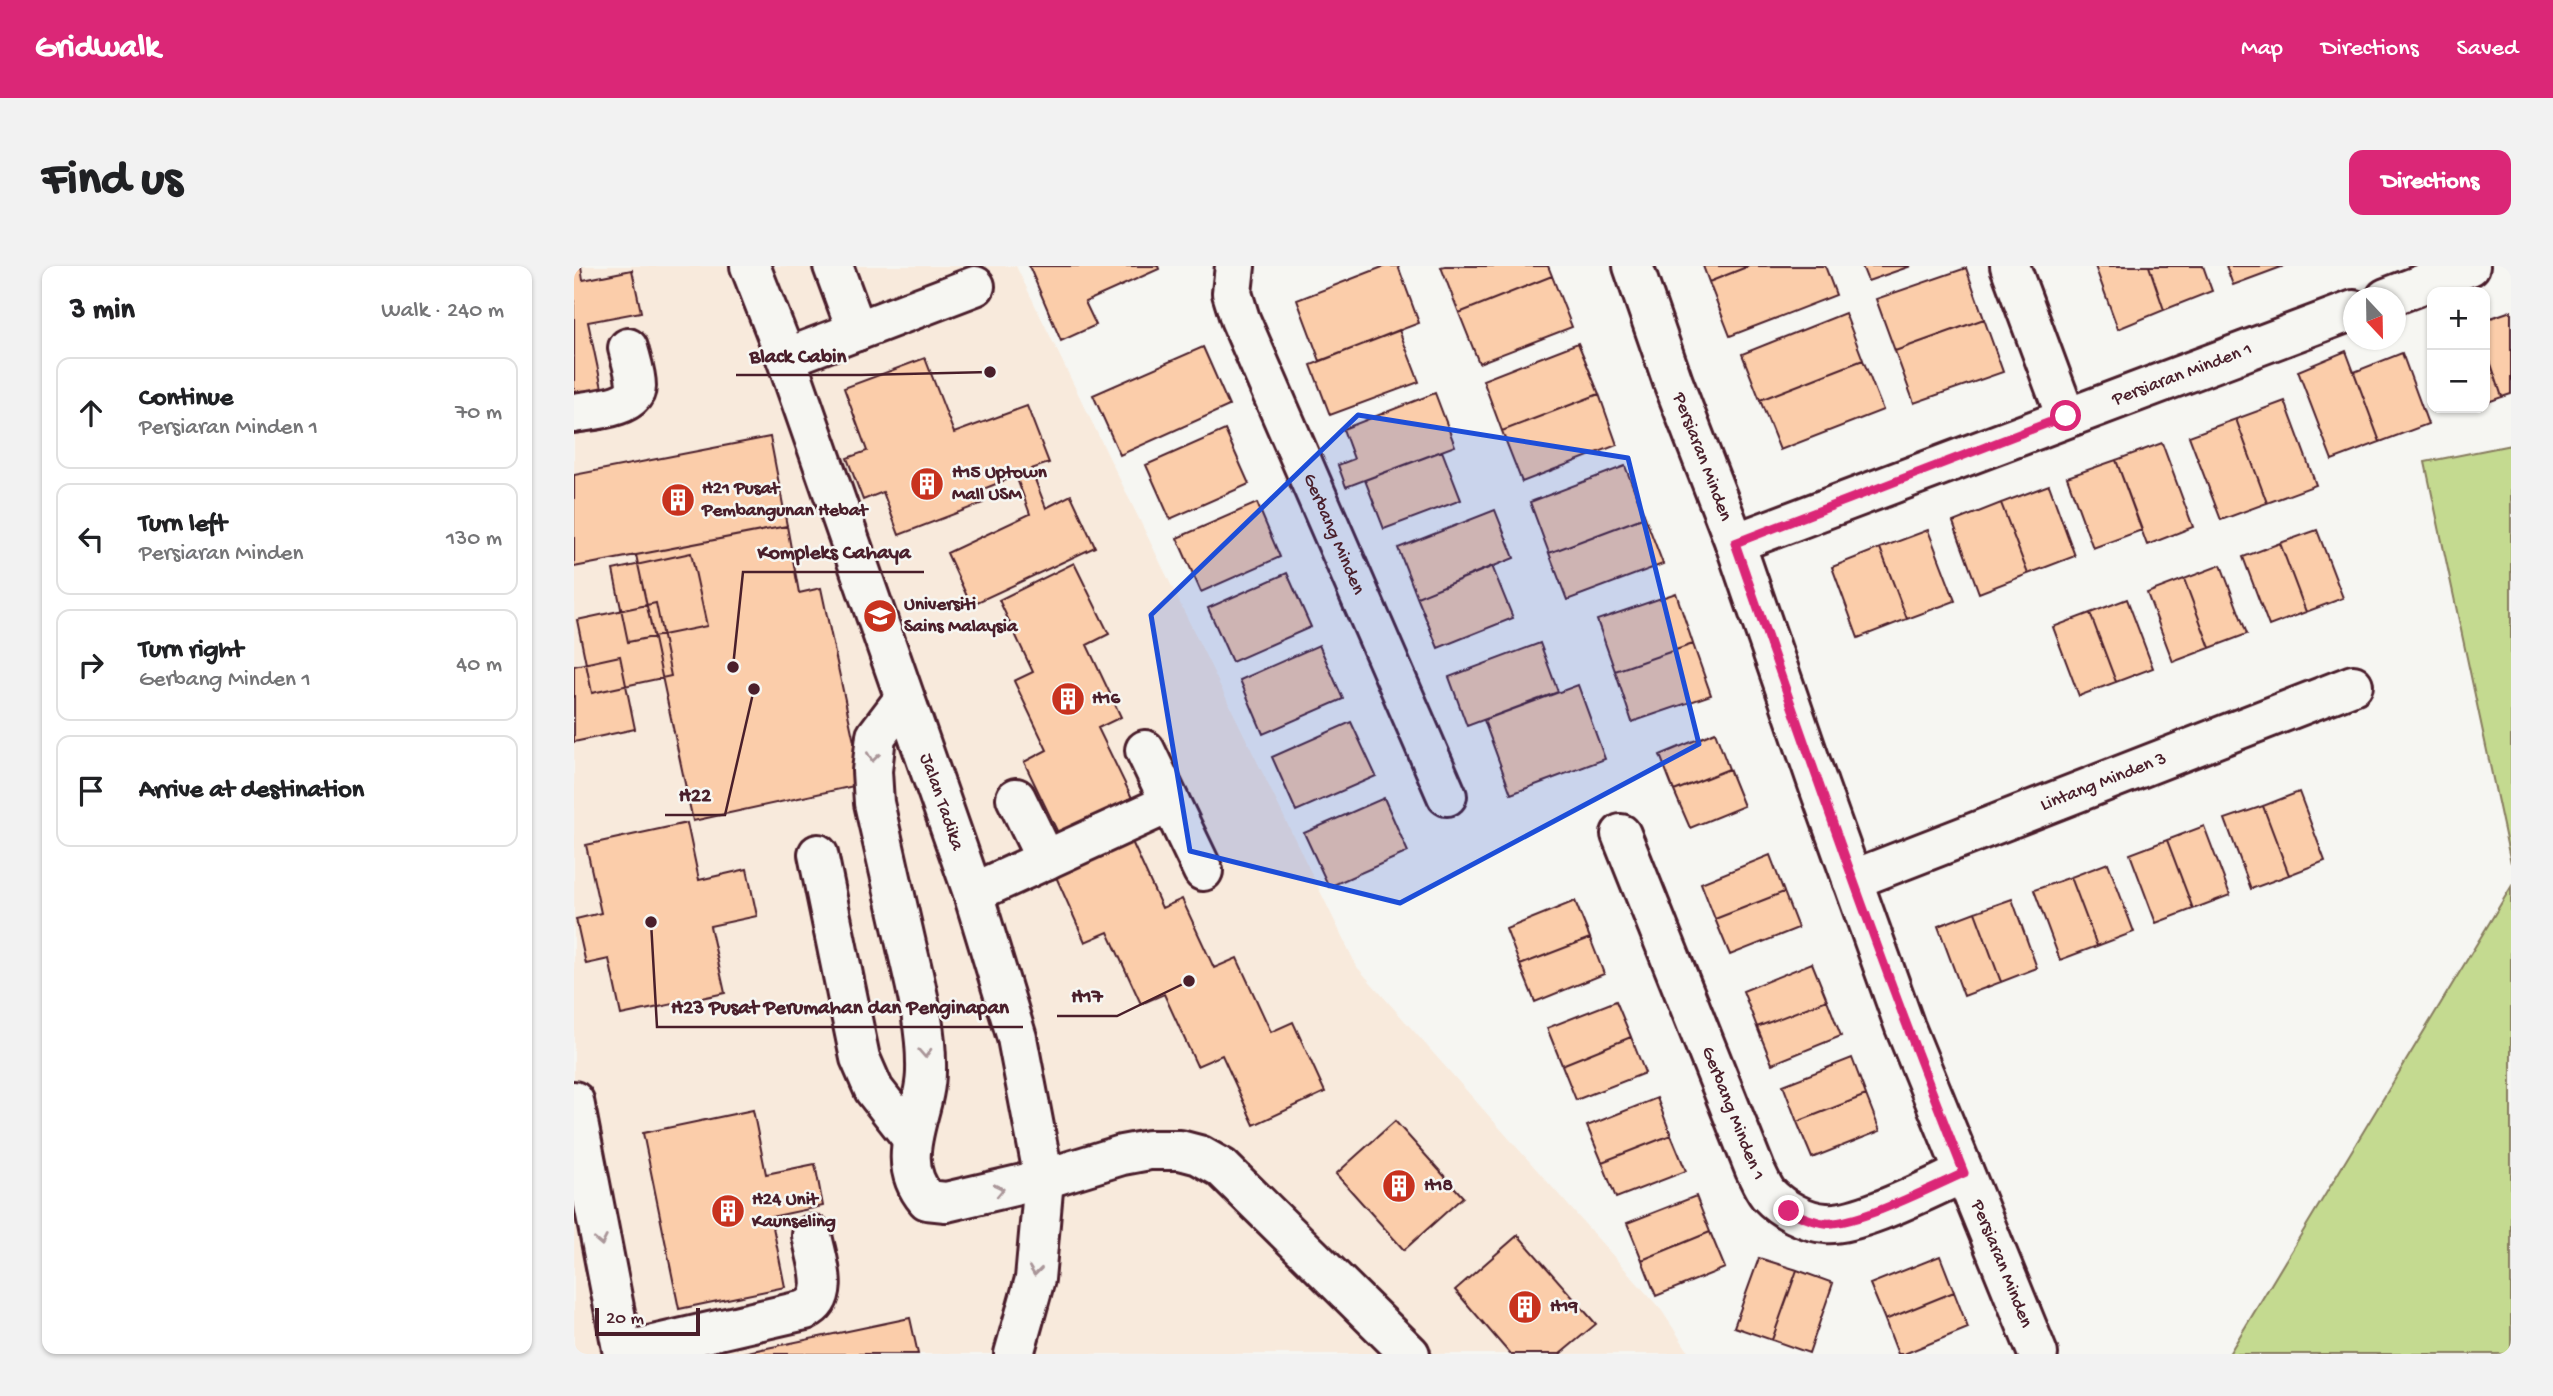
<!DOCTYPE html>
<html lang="en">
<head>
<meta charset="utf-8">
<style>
	body { margin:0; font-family:"Gochi Hand",sans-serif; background:#f2f2f2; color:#202124 }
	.controls { position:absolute; right:21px; top:21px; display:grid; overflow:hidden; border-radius:14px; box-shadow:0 2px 5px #0004 }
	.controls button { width:63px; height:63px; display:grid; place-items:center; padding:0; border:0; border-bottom:2px solid #e0e0e0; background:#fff; color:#202124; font:35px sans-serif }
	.compass { position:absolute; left:1769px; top:21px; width:63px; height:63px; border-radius:50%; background:#fff; box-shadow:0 2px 5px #0004; rotate:158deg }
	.scale { position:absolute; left:21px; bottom:18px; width:105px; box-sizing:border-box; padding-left:7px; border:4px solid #4a1f2b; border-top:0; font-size:19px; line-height:24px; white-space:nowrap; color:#4a1f2b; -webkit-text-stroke:5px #f6f6f2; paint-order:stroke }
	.stop { position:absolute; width:21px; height:21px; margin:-16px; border:5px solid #db2777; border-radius:50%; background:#fff }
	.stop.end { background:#db2777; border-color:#fff; box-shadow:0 2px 7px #0008 }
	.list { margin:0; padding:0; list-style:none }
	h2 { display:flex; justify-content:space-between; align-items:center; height:91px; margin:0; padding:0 28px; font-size:30px }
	h2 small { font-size:23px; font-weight:400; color:#757577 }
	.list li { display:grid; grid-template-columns:46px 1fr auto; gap:21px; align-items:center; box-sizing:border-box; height:112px; margin:0 14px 14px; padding:0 14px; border:2px solid #e0e0e0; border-radius:14px }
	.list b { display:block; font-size:26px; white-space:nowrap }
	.list p { margin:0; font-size:23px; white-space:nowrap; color:#757577 }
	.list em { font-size:23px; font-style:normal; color:#757577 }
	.icon { flex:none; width:38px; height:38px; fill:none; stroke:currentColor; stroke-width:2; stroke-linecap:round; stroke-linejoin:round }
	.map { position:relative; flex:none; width:1937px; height:1088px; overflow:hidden; border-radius:14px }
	header { display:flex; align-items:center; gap:42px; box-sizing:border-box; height:98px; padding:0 35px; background:#db2777; color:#fff }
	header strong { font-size:33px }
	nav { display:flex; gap:38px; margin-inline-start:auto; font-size:24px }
	.intro { display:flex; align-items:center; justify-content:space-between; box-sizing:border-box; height:168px; padding:0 42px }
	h1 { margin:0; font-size:49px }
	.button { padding:18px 32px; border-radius:14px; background:#db2777; color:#fff; font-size:24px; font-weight:700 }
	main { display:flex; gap:42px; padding:0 42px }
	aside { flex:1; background:#fff; border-radius:14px; box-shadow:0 2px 5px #0004 }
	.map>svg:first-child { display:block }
	.built { fill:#f8eadc }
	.green { fill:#c4da90; stroke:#877c5e; stroke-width:2 }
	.building { fill:#fbcdaa; stroke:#4a1f2b; stroke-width:2 }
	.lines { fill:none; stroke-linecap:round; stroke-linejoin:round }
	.minor-casing { stroke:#4a1f2b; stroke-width:44 }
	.minor { stroke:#f6f6f2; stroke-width:38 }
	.oneway { stroke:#a99598 }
	.route { stroke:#db2777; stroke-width:9 }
	.marked { fill:#1d4ed8; fill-opacity:0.2; stroke:#1d4ed8; stroke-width:5; stroke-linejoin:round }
	.labels { text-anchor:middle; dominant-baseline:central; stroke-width:5; stroke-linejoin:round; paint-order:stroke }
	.street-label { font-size:19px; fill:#4a1f2b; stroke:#f6f6f2 }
	.poi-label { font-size:19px; font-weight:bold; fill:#4a1f2b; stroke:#f6f6f2; text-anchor:start }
	.leader { fill:none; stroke:#4a1f2b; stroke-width:2.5 }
	.callout-dot { fill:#4a1f2b; stroke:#f6f6f2; stroke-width:2.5 }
	.callout-label { font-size:21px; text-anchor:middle; font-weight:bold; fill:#4a1f2b; stroke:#f6f6f2; stroke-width:5; stroke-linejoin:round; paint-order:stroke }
</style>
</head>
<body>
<header>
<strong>Gridwalk</strong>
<nav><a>Map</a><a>Directions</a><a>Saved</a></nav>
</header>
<div class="intro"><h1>Find us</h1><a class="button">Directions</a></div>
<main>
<aside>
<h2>3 min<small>Walk · 240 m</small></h2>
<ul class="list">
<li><svg class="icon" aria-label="ahead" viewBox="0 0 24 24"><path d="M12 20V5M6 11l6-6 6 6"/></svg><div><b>Continue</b><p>Persiaran Minden 1</p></div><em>70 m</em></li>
<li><svg class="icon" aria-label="left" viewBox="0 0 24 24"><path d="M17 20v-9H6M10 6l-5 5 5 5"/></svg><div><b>Turn left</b><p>Persiaran Minden</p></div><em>130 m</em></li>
<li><svg class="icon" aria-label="right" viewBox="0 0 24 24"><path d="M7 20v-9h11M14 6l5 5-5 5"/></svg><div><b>Turn right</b><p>Gerbang Minden 1</p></div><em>40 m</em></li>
<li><svg class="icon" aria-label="arrive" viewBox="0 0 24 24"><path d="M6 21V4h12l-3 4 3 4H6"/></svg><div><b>Arrive at destination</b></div></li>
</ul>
</aside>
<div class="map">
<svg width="1937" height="1088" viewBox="0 0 1937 1088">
	<rect width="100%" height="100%" fill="#f6f6f2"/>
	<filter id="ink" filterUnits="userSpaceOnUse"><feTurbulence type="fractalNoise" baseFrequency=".0143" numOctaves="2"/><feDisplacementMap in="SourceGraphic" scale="14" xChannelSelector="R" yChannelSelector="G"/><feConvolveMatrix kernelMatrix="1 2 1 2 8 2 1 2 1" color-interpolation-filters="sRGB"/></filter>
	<g filter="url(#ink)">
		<path class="built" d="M0 0H442L783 701 1088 1045 1116 1088H0Z"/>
		<path class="green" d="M1937 179V597L1851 196Z
			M1937 621V1088H1655Z"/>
		<path class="building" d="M0 0H7L9 14 58 4 67 46 14 56 29 127 0 132Z
			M455 0H584L585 3 511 36 522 59 487 75Z
			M811 0H824L845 57 746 95 723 34Z
			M871 0H974L978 10 885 47 867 1Z
			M1129 0H1175L1135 16Z
			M1175 0H1251L1262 29 1156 70 1135 16Z
			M1288 0H1337L1294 15Z
			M1521 0H1575L1590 44 1544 63Z
			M1575 0H1629L1638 25 1590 44Z
			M1652 0H1710L1659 19Z
			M1392 2 1410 53 1321 85 1302 33Z
			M978 10 998 61 905 97 885 47Z
			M1937 45V128L1928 131 1911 80V54Z
			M1271 47 1289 94 1186 134 1168 88Z
			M1410 53 1429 106 1340 137 1321 85Z
			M825 64 845 116 756 149 737 99Z
			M1004 77 1025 128 928 165 909 114Z
			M1911 80 1928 131 1911 137Z
			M629 81 655 140 546 189 519 129Z
			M1772 85 1806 176 1758 194 1724 105Z
			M1828 87 1854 158 1806 176 1780 106Z
			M351 92 380 167 453 140 475 197 457 203 472 242 497 229 521 281 397 339 373 287 456 248 442 210 404 225 409 237 325 269 309 226 289 234 273 192 293 185 270 122Z
			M1289 94 1309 144 1206 184 1186 134Z
			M861 127 881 180 772 221 764 199 780 193 769 163Z
			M1025 128 1043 179 948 216 928 165Z
			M1711 135 1742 219 1693 237 1662 153Z
			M1662 153 1693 237 1647 254 1615 170Z
			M651 164 675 218 596 253 572 199Z
			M196 171 213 260 0 301V209Z
			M1588 177 1619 261 1573 279 1542 194Z
			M868 185 887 234 810 263 791 214Z
			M1542 194 1568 264 1519 282 1493 211Z
			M1051 200 1071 251 975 287 956 236Z
			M1475 219 1501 290 1454 308 1427 237Z
			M683 237 706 291 627 326 603 272Z
			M1427 237 1454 308 1405 327 1379 256Z
			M921 244 940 292 843 331 824 282Z
			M1071 251 1089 298 993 334 975 287Z
			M213 260 225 327 247 322 289 518 119 555 62 289Z
			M1354 264 1381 335 1333 353 1306 282Z
			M1743 264 1769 332 1732 346 1706 277Z
			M1706 277 1732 346 1695 360 1669 291Z
			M1306 282 1333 353 1284 372 1258 301Z
			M117 287 133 360 54 376 39 304Z
			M500 297 535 368 513 379 547 451 524 462 559 534 485 569 450 496 473 484 440 415 459 406 425 334Z
			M1647 299 1673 368 1636 382 1610 313Z
			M918 300 939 352 864 382 843 331Z
			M713 307 737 361 658 396 634 342Z
			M1610 313 1636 382 1599 396 1573 327Z
			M1102 327 1119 378 1041 405 1023 354Z
			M1553 333 1579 402 1542 416 1516 347Z
			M82 337 97 410 18 427 3 354Z
			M1516 347 1542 416 1505 430 1479 361Z
			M966 377 984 426 893 460 875 411Z
			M1119 378 1137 429 1058 456 1041 405Z
			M745 379 769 433 689 468 666 414Z
			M46 390 61 463 0 476V400Z
			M1004 419 1031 493 937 528 910 454Z
			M777 456 802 510 722 545 698 491Z
			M1141 466 1155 503 1100 525 1086 489Z
			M1155 503 1170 540 1116 562 1100 525Z
			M1725 526 1751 595 1715 609 1689 540Z
			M810 532 834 586 755 621 730 567Z
			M1689 540 1715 609 1677 623 1651 553Z
			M113 557 125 614 173 603 183 650 136 660 151 727 47 749 35 693 12 698 2 653 27 647 12 579Z
			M1630 560 1656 629 1619 643 1593 574Z
			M555 569 588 642 608 633 640 702 663 692 697 766 719 756 751 826 680 859 648 789 623 800 590 728 567 738 534 666 511 676 479 604Z
			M1593 574 1619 643 1582 657 1556 588Z
			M1196 589 1210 626 1141 653 1127 617Z
			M1534 597 1560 666 1523 680 1497 611Z
			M1497 611 1523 680 1486 694 1460 624Z
			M1210 626 1224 662 1156 689 1141 653Z
			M1438 633 1463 702 1427 716 1401 646Z
			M1001 635 1016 672 946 699 932 663Z
			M1401 646 1427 716 1390 730 1364 660Z
			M1016 672 1030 708 961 736 946 699Z
			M1238 697 1253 734 1183 761 1169 725Z
			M1253 734 1267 770 1198 798 1183 761Z
			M1042 735 1057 771 988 799 973 762Z
			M1057 771 1071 807 1002 834 988 799Z
			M1278 792 1292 829 1223 856 1209 819Z
			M1292 829 1306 865 1238 892 1223 856Z
			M1083 832 1097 869 1028 896 1013 860Z
			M179 844 192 908 241 898 249 940 197 951 211 1021 105 1043 69 867Z
			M821 855 889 931 830 984 762 908Z
			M1097 869 1112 905 1042 932 1028 896Z
			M1122 930 1136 966 1068 994 1053 957Z
			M1136 966 1151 1002 1082 1030 1068 994Z
			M944 969 1022 1058 986 1088H936L881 1024Z
			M1366 990 1380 1026 1311 1054 1296 1018Z
			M1185 992 1223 1004 1198 1074 1160 1061Z
			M1223 1004 1259 1017 1235 1087 1198 1074Z
			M1380 1026 1394 1062 1330 1088H1324L1311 1054Z
			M336 1052 344 1088H164Z"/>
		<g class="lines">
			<g class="minor-casing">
				<g id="minor">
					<path id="s1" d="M176 0 212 92 399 627 443 772 470 913 461 1013 440 1088"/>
					<path d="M259 0 283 65"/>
					<path id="s2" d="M661 0 658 27 666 53 873 530"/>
					<path id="s3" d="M1059 0 1099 116 1161 277 1245 521 1331 761 1464 1088"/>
					<path d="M1436 0 1492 151"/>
					<path d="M1812 32 1896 0"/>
					<path d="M212 92 401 20"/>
					<path d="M0 147C16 144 62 142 62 120 62 108 57 94 54 82"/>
					<path id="s4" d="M1161 277 1780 44"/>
					<path d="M330 433 302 470 298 505 300 537C311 584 321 631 332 678 342 721 353 762 352 805 352 849 317 892 353 934L372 936 470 913 548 889 575 884H606L625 889 648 902 836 1088"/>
					<path d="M571 484 629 605"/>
					<path d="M442 532 472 594"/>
					<path id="s5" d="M1047 568 1181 904C1185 912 1189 922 1194 928 1208 943 1232 956 1252 957 1284 960 1358 921 1390 907"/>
					<path d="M244 588 286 792 300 824 337 871"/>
					<path id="s6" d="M1278 614 1779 419"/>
					<path d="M399 627 596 537"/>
					<path d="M0 835 49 1088"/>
					<path d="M49 1086 231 1044C259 1031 242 993 238 969"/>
				</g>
			</g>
			<use href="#minor" class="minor"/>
		</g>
		<defs><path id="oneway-chevron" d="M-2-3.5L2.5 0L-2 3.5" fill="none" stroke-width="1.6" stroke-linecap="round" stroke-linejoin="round" transform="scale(1.75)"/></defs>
		<g class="oneway">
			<use href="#oneway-chevron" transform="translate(299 491) rotate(97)"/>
			<use href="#oneway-chevron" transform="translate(351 787) rotate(87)"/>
			<use href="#oneway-chevron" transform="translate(425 924) rotate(-13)"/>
			<use href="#oneway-chevron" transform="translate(27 975) rotate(79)"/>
			<use href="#oneway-chevron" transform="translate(461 1005) rotate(97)"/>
		</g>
	</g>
	<g class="lines" filter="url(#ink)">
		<path class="route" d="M1215 945C1226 950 1238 956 1251 957 1282 960 1358 921 1390 907 1307 699 1234 488 1161 277L1492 150"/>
	</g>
	<path class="marked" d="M784 149 1054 192 1125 478 826 637 616 585 577 349Z"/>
	<defs>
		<g id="building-disc" transform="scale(1.75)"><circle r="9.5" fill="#c8321e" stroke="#f6f6f2"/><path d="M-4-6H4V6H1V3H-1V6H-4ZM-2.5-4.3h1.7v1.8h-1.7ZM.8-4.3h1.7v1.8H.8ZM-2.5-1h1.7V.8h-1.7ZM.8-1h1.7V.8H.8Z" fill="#fff"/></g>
		<g id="university-disc" transform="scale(1.75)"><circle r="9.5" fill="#c8321e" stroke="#f6f6f2"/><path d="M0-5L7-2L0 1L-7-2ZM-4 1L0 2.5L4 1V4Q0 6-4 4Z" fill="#fff"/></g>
	</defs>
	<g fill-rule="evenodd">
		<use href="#building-disc" x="353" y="218"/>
		<use href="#building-disc" x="104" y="234"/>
		<use href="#university-disc" x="306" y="350"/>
		<use href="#building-disc" x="494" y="433"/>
		<use href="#building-disc" x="825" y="920"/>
		<use href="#building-disc" x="154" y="945"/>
		<use href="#building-disc" x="951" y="1041"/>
	</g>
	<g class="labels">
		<g class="street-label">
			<text stroke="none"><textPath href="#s4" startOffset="478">Persiaran Minden 1</textPath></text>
			<text stroke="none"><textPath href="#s3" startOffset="203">Persiaran Minden</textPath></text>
			<text stroke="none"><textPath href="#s2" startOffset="289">Gerbang Minden</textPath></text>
			<text stroke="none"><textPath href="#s6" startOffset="270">Lintang Minden 3</textPath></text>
			<text stroke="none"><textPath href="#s1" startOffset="569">Jalan Tadika</textPath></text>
			<text stroke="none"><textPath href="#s5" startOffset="301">Gerbang Minden 1</textPath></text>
			<text stroke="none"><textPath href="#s3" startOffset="1064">Persiaran Minden</textPath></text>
		</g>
		<g class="poi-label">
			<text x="378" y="207">H15 Uptown<tspan x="378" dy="22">Mall USM</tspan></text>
			<text x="128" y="223">H21 Pusat<tspan x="128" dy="22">Pembangunan Hebat</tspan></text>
			<text x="330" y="339">Universiti<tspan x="330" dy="22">Sains Malaysia</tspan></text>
			<text x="518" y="433">H16</text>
			<text x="850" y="920">H18</text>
			<text x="178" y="934">H24 Unit<tspan x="178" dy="22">Kaunseling</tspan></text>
			<text x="976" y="1041">H19</text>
		</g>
	</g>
	<path class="leader" d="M416 106L287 109H162M159 401L169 306H350M180 423L151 549H91M615 715L543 750H483M77 656L83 761H449"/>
	<g class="callout-dot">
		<circle cx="416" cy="106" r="7"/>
		<circle cx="159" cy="401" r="7"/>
		<circle cx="180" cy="423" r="7"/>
		<circle cx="615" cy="715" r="7"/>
		<circle cx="77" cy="656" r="7"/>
	</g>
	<g class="callout-label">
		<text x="224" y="96">Black Cabin</text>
		<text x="260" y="292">Kompleks Cahaya</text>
		<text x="121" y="535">H22</text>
		<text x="513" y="736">H17</text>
		<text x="266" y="747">H23 Pusat Perumahan dan Penginapan</text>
	</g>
</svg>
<div class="controls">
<button>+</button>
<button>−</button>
</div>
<svg class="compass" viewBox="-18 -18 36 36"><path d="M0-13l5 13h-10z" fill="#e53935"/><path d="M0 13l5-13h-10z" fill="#757577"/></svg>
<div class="scale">20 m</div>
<div class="stop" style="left:1492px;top:150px"></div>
<div class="stop end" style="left:1215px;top:945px"></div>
</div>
</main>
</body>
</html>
